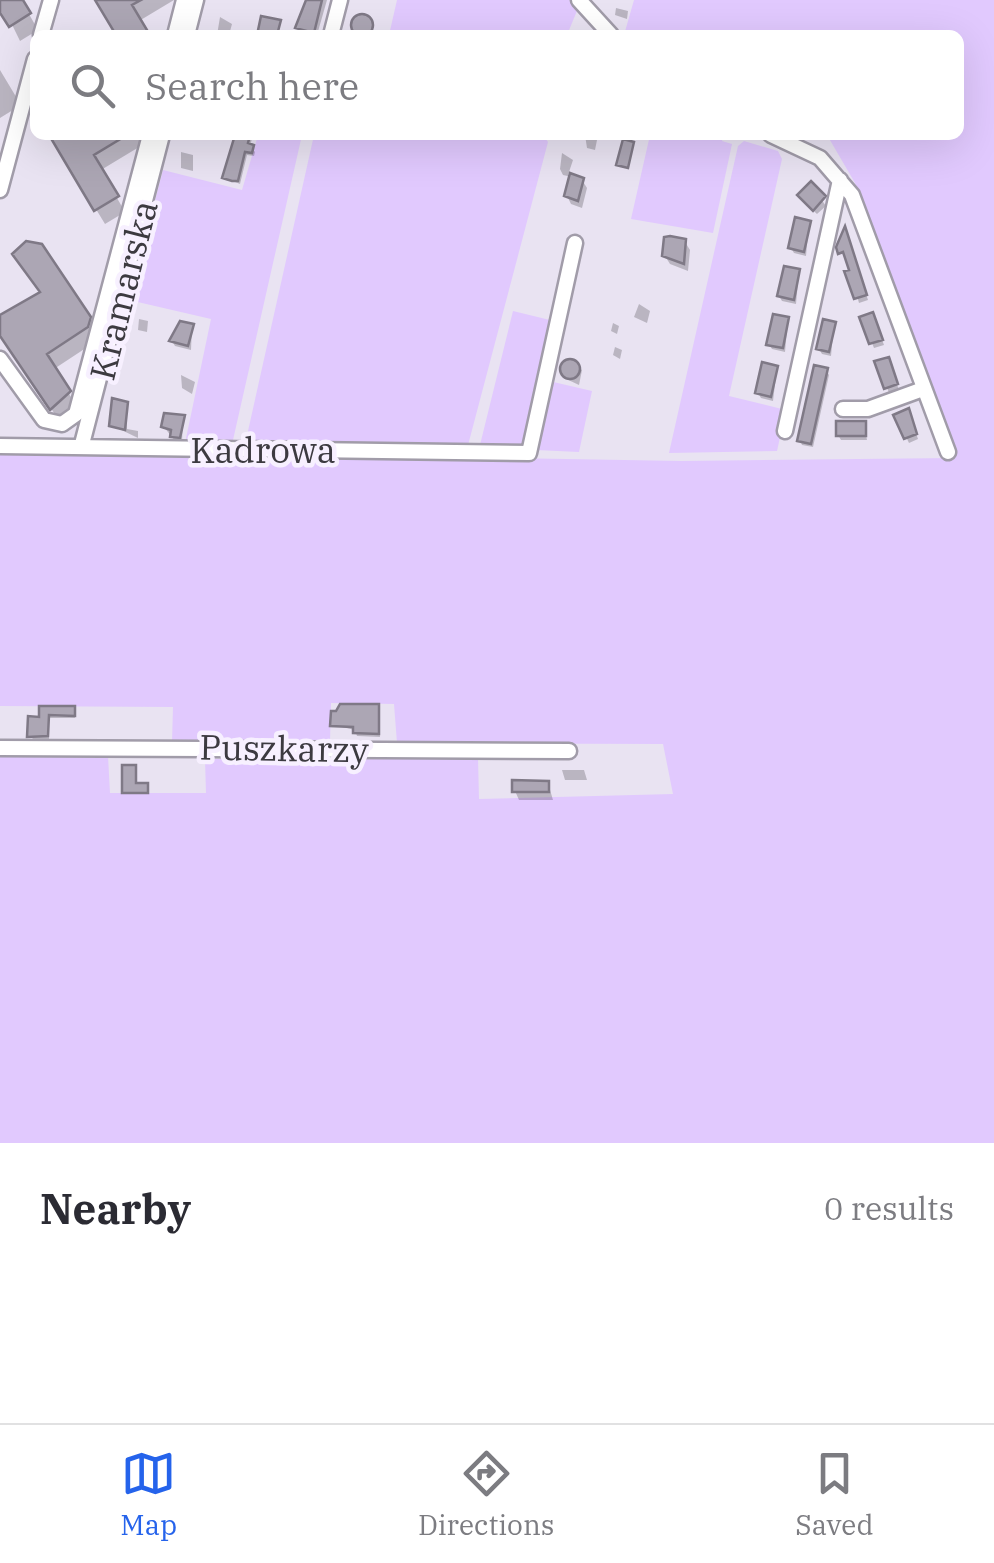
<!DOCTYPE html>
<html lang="en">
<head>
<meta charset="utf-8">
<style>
	body { margin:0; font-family:"IBM Plex Serif",serif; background:#f2f2f3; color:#2b2b33 }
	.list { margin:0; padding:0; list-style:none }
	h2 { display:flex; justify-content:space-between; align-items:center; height:130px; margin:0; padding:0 40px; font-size:42px }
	h2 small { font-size:32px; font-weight:400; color:#7c7c81 }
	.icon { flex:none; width:55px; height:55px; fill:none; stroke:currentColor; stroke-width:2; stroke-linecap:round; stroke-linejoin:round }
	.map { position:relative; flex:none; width:994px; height:1143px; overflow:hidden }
	.search { position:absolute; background:#fff; box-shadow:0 10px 40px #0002; left:30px; right:30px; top:30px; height:110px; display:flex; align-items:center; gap:25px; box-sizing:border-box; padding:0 35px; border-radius:15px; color:#7c7c81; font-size:38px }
	.sheet { height:280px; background:#fff }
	nav { display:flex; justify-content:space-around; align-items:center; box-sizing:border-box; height:140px; border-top:2px solid #e1e1e2; background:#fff; font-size:28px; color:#7c7c81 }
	nav a { display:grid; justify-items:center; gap:5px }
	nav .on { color:#2563eb }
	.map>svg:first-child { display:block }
	.green { fill:#e1c9fe }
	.shadow { fill:#0003 }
	.building { fill:#aca6b4; stroke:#7f7986; stroke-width:2.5 }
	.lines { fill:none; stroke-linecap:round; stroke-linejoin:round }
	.minor-casing { stroke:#a19ca9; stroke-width:19 }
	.minor { stroke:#fff; stroke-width:14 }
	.labels { text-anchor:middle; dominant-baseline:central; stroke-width:9; stroke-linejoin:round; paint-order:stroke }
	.street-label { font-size:35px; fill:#3c3a40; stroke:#f7f0ff }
</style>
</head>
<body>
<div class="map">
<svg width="994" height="1143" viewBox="0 0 994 1143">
	<rect width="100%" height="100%" fill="#e9e3f2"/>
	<path class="green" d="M397 0H572L579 6 567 35H389Z
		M634 0H994V1143H0V757L108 756 110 793H206L205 759 478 758 479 799 673 794 663 744 397 743 394 704 331 703 330 742H172L173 707 0 706V455L91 451 682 461 954 458 855 183 827 135H959V35H624Z
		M258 135H302L233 440 224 448H184L211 319 129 300 163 170 242 190Z
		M314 135H543L548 142 467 449 252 447 246 440Z
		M650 135H724L722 141 732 144 713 233 631 219Z
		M744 141 778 151 782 159 729 396 786 410 777 451 669 453 738 146Z
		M513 311 554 321 525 450 479 449Z
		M549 381 592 391 579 452 536 450Z"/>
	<path class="shadow" d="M0 0H21L38 30 20 41Z
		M98 0H174L139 21 147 35H119Z
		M307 0H327L317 35 300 33 298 28Z
		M616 8 628 11 627 19 615 15Z
		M364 14 374 25 371 35H355L357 16Z
		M220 17 232 24 229 35H217Z
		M0 70 21 105 0 118Z
		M51 135H146L149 141 101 170 125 212 105 224Z
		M235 135H253L250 146 255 152 254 156 247 155 240 184 225 178Z
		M585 135H598L595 150 587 148Z
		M181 152 193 155V171L181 168Z
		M562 153 573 160 568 175 582 180 587 188 582 208 571 204 567 196 572 177 563 175 560 169Z
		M811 185 826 206 817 214 803 201Z
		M809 223 806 256 794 253 791 248Z
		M845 232 868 300 859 303 846 256 840 252Z
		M685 242 690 250 688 271 670 264 665 256Z
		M799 271 796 304 782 301 779 296Z
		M639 304 650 311 647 323 634 317Z
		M89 318 98 334 95 342 54 369 77 407 60 422 0 331Z
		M862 318 875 320 884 345 874 348Z
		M139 319 148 321 147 332 138 330Z
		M788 319 785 352 772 349 769 344Z
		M613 323 619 326 617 334 611 331Z
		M834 324 831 356 822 354 819 349Z
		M192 326 191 350 175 346 172 341Z
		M615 347 622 350 620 359 613 355Z
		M567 360 582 370 579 385 562 377Z
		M878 363 890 365 899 390 889 393Z
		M777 368 773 401 761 398 758 393Z
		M826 370 829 375 813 447 802 445 800 440Z
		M181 375 195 382 192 394 182 388Z
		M126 404 127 429 138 431V438L111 425Z
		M896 416H910L918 439 909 443Z
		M183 417 182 442 175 441 164 427Z
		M864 424 867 440H841L838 435Z
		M377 706 380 737 357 736 355 730 333 725Z
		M42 709H74L75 718H49V739L32 740Z
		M562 770H584L587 780H565Z
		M548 783 553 800H519L515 791Z"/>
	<path class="building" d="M0 0H23L31 13 9 27 0 13Z
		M95 0H141L132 5 150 35H116Z
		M306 0H322L314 33 295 28Z
		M351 25a11 11 0 1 1 22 0a11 11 0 1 1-22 0Z
		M261 16 281 20 277 35H257Z
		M49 135H127L94 155 119 196 94 211Z
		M235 135H250L248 143 254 145 252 153 245 152 238 181H232L222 178Z
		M623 139 634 142 628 168 616 165Z
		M570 173 584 178 578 201 564 196Z
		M811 181 826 196 813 211 797 195Z
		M795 217 811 221 804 252 788 248Z
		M845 226 867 295 854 299 844 271 849 270 843 252 838 254 836 247Z
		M670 236 686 239 684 264 662 256 664 237Z
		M26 241 42 244 91 317 88 327 47 354 71 391 50 410 0 336V315L40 292 12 254Z
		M784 266 800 269 794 300 777 296Z
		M873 312 883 340 869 344 859 317Z
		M773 314 789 317 783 348 766 345Z
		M823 319 836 322 829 352 816 349Z
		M180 321 194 324 188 346 169 341Z
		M889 357 898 384 884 389 874 361Z
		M560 369a10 10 0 1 1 20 0a10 10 0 1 1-20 0Z
		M762 362 778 366 771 397 755 393Z
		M814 365 828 368 811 444 797 441Z
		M112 398 128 402 125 430 109 426Z
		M909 408 917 434 904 439 893 415Z
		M164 413 185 415 180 438 170 437 171 430 161 427Z
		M836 421H866V436H836Z
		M340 704H379V734L353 733V727L330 726 331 711H336Z
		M39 706H75V716L49 715 48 736 27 737 28 716 39 717Z
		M122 765H136V783H148V793H122Z
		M512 780 549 781V792H512Z"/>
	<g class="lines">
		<g class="minor-casing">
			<path id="minor" d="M579 0 611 35
				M41 35 51 0
				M175 35 184 0
				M187 35 196 0
				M331 35 340 0
				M771 135 820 158 852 195 948 452
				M0 190 35 59
				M0 359 44 420 62 424 76 414 150 135
				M843 409H868L923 389
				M785 431 840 180
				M82 444 162 135
				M0 446 529 453 575 243
				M0 748 569 751"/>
		</g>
		<use href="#minor" class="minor"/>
	</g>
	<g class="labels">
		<g class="street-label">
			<text transform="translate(123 290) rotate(-76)">Kramarska</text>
			<text x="263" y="450">Kadrowa</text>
			<text transform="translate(284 748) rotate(1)">Puszkarzy</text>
		</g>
	</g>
</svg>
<div class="search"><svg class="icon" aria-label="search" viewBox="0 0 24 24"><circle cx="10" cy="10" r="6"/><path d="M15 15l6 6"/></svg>Search here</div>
</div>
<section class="sheet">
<h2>Nearby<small>0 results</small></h2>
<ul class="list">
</ul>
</section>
<nav>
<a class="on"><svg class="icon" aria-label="map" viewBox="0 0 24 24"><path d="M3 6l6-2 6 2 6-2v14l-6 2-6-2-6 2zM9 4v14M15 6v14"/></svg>Map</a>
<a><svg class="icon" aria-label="directions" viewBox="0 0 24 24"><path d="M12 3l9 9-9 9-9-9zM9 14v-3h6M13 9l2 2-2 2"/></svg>Directions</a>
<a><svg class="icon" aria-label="saved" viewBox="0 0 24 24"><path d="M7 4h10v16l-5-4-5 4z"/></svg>Saved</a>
</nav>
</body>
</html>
